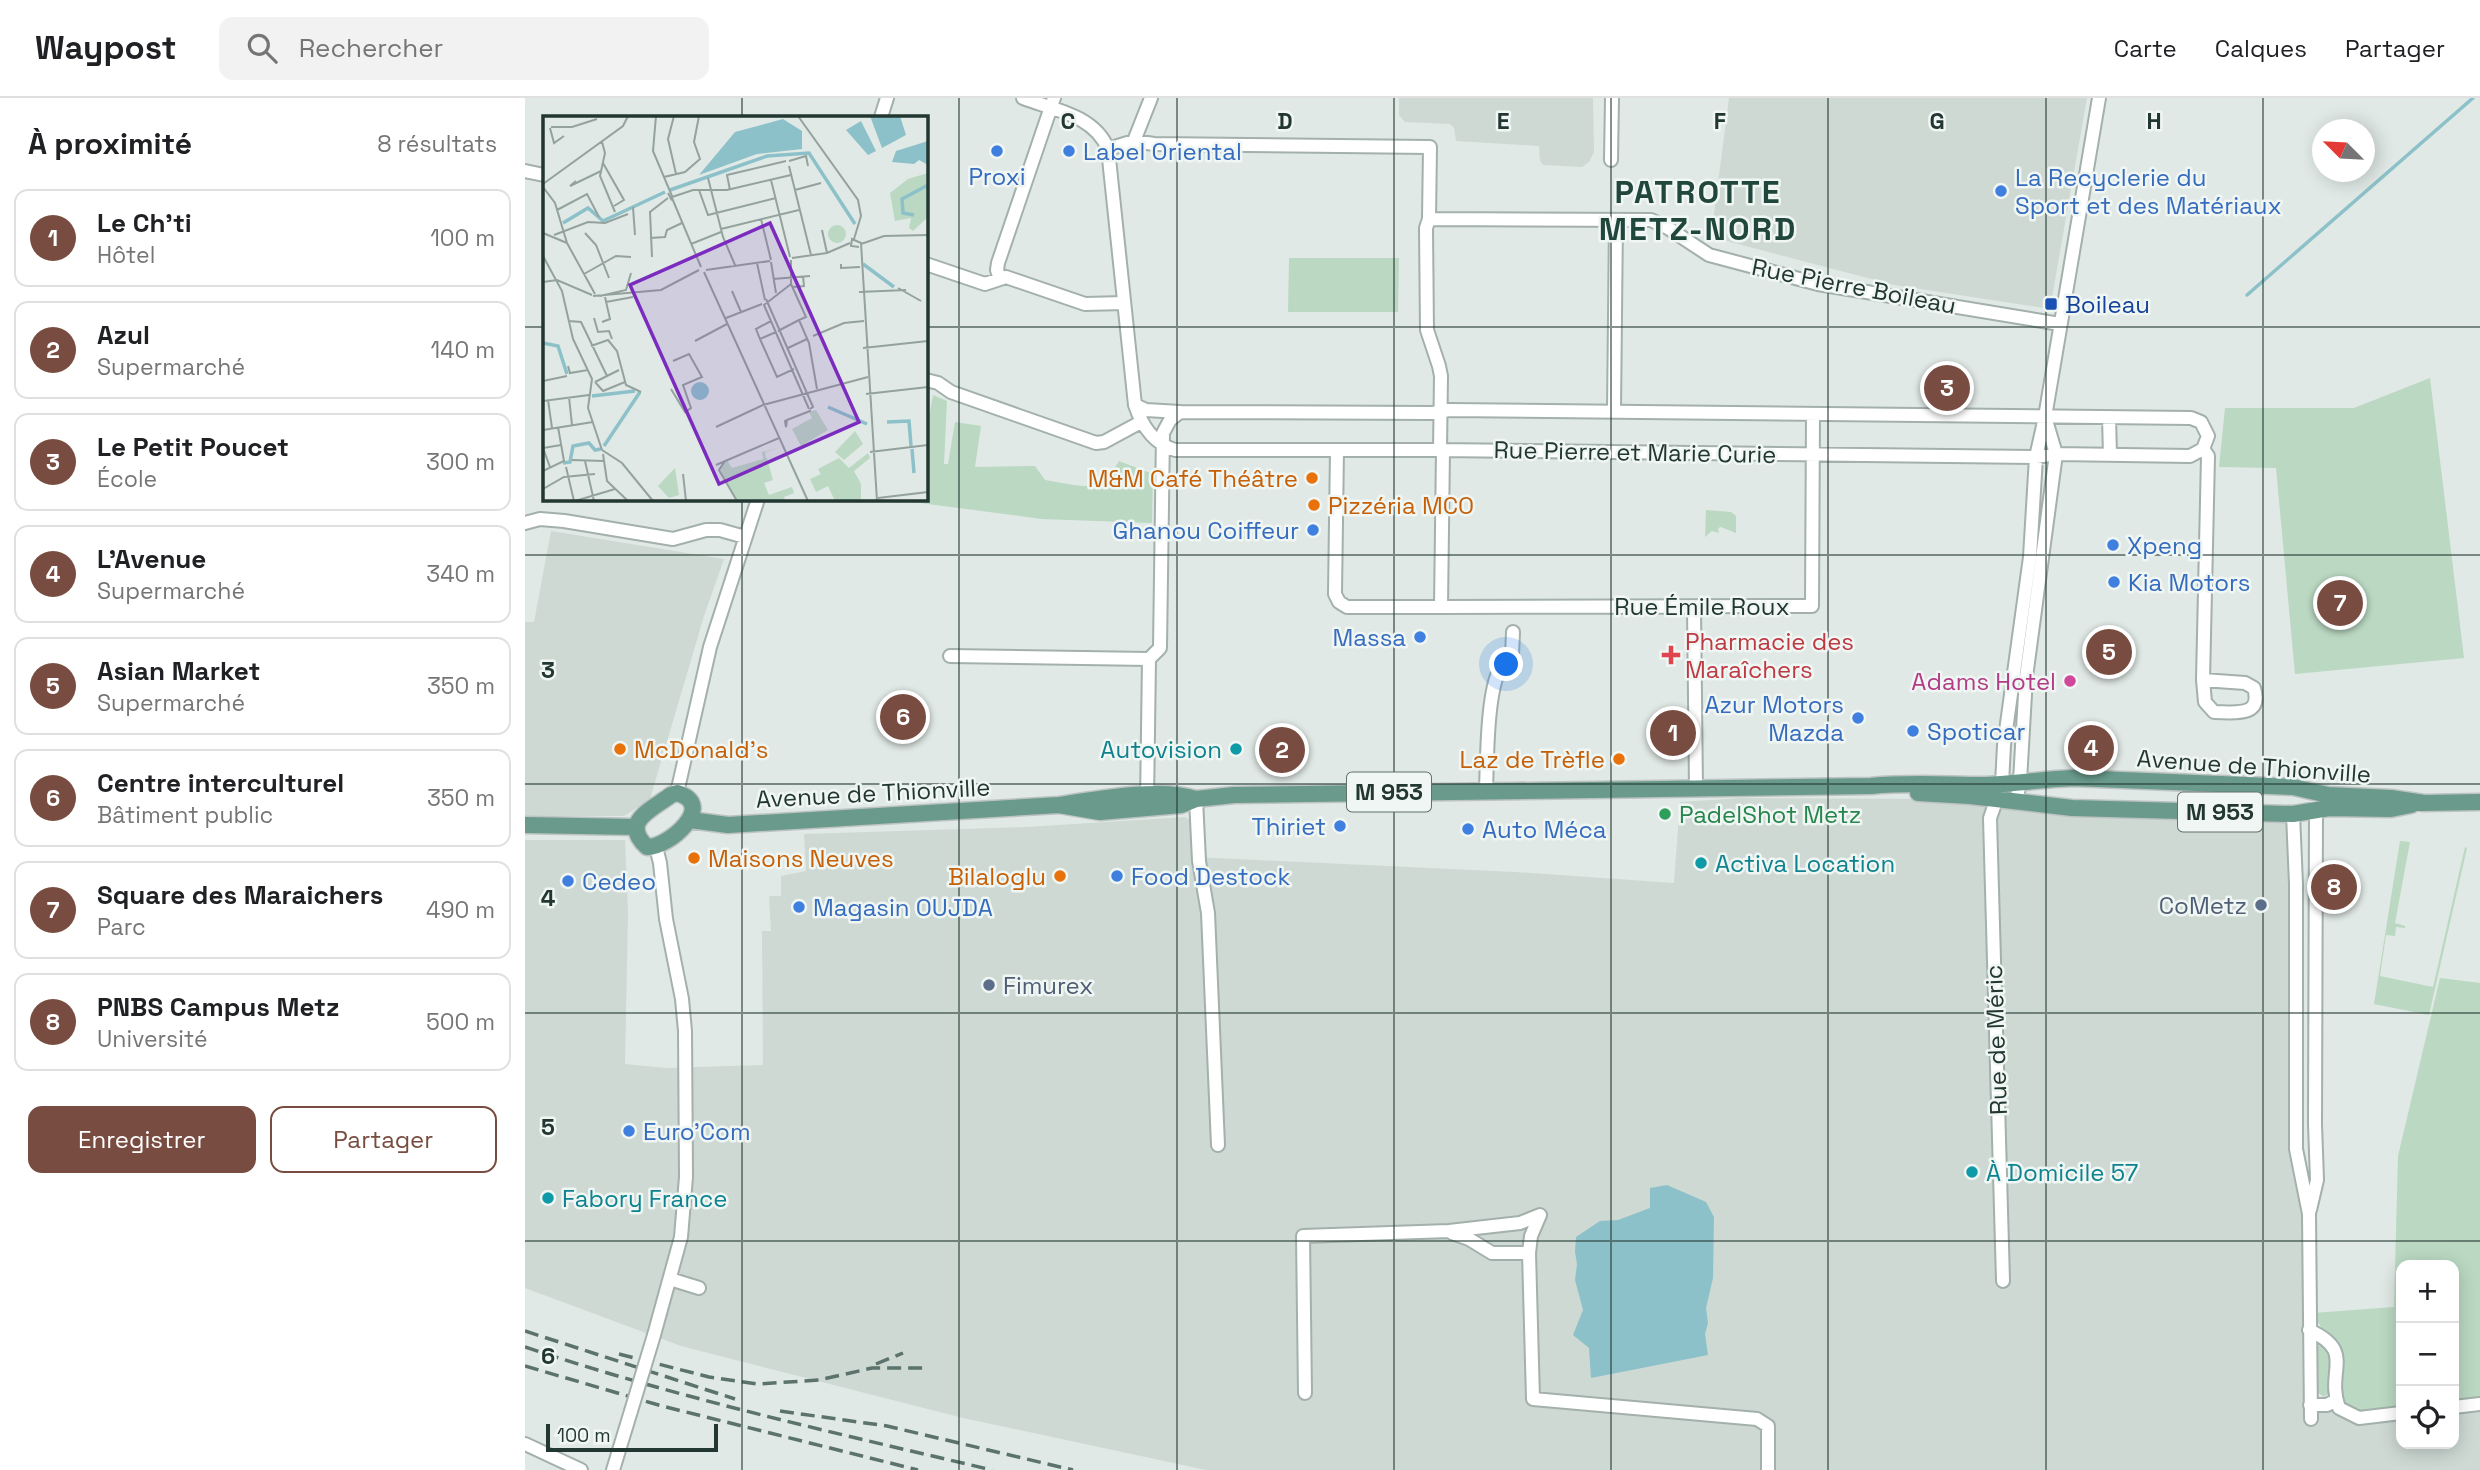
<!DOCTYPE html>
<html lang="fr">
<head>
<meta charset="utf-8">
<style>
	body { margin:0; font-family:"Space Grotesk",sans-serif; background:#f2f2f2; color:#202124 }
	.controls { position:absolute; right:21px; bottom:21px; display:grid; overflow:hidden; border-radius:14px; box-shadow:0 4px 18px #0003 }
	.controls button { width:63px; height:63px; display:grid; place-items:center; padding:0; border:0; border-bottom:2px solid #e0e0e0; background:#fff; color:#202124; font:35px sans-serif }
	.compass { position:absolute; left:1787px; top:21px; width:63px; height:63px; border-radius:50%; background:#fff; box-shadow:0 4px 18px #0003; rotate:294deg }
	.scale { position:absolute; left:21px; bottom:18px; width:172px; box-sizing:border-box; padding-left:7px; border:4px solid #223731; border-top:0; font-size:19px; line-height:24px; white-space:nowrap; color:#223731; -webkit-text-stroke:5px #f0f6f3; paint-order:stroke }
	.you { position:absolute; left:982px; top:567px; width:24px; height:24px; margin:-18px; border:5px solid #fff; border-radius:50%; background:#1a73e8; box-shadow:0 0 0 10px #1a73e833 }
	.badge { display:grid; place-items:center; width:46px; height:46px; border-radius:50%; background:#784c40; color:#fff; font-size:23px; font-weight:700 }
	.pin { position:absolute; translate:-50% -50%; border:4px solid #fff; box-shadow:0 2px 7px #0006 }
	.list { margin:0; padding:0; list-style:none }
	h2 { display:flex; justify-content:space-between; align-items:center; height:91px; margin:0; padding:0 28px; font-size:30px }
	h2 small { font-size:23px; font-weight:400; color:#757577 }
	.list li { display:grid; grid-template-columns:46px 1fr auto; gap:21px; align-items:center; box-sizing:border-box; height:98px; margin:0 14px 14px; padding:0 14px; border:2px solid #e0e0e0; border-radius:14px }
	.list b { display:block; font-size:26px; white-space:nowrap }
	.list p { margin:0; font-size:23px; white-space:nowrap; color:#757577 }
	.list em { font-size:23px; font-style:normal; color:#757577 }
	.actions { display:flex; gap:14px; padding:21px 28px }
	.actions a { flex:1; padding:16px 0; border:2px solid #784c40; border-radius:14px; text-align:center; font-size:24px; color:#784c40 }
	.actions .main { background:#784c40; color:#fff }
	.icon { flex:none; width:38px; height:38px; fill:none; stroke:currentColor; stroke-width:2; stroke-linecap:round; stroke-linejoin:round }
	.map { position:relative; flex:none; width:1955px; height:1372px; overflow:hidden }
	header { display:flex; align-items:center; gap:42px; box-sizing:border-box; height:98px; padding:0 35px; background:#fff; border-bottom:2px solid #e0e0e0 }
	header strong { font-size:33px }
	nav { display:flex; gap:38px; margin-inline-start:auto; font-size:24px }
	.search { width:490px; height:63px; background:#f2f2f2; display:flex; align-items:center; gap:18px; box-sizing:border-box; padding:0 24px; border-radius:14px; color:#757577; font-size:26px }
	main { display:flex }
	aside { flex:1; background:#fff }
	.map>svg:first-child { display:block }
	.built { fill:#ced9d4 }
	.green { fill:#bad8c2 }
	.water { fill:#8dc1c9 }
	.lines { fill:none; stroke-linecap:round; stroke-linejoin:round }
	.stream { stroke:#8dc1c9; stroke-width:3.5 }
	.minor-casing { stroke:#a3b0ab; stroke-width:16 }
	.major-casing { stroke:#bdc3c1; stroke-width:19 }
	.minor { stroke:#fff; stroke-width:12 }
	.major { stroke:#699a8c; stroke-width:16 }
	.rail { stroke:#5c736d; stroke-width:3.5; stroke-dasharray:14 7; stroke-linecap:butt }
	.minor-bridge-casing { stroke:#a3b0ab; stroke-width:16; stroke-linecap:butt }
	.minor-bridge { stroke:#fff; stroke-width:12 }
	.grid { fill:none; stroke:#223731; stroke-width:2; stroke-opacity:0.55 }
	.shop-dot { fill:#3f7fe0; stroke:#f0f6f3; stroke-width:2.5 }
	.transit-dot { fill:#1a4fb4; stroke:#f0f6f3; stroke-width:2.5 }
	.food-dot { fill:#e8710a; stroke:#f0f6f3; stroke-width:2.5 }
	.health-dot { fill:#e0444e; stroke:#f0f6f3; stroke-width:2.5 }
	.hotel-dot { fill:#d1479c; stroke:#f0f6f3; stroke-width:2.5 }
	.culture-dot { fill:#0f9aa8; stroke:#f0f6f3; stroke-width:2.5 }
	.leisure-dot { fill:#2e9e5b; stroke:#f0f6f3; stroke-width:2.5 }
	.service-dot { fill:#5c6f8a; stroke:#f0f6f3; stroke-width:2.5 }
	.labels { text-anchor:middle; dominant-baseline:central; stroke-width:5; stroke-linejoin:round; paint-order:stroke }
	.shield { fill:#f0f6f3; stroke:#60706b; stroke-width:2 }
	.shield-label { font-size:23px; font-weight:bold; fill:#223731 }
	.shop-label { font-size:24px; fill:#366cbe; stroke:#f0f6f3; text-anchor:start }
	.street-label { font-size:24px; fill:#223731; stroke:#f0f6f3 }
	.transit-label { font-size:24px; fill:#164399; stroke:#f0f6f3; text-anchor:start }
	.food-label { font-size:24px; fill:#c56008; stroke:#f0f6f3; text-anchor:end }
	.health-label { font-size:24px; fill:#be3a42; stroke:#f0f6f3; text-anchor:start }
	.hotel-label { font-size:24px; fill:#b23c85; stroke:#f0f6f3; text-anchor:end }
	.culture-label { font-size:24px; fill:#0d838f; stroke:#f0f6f3; text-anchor:start }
	.leisure-label { font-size:24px; fill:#27864d; stroke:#f0f6f3; text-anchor:start }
	.service-label { font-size:24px; fill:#4e5e75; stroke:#f0f6f3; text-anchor:end }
	.district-label { font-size:32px; font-weight:bold; letter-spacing:2px; fill:#21473d; stroke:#f0f6f3 }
	.inset-river { fill:none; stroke:#8dc1c9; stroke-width:3.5 }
	.inset-road { fill:none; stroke:#94a29d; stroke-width:2 }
	.view { fill:#7b2cbf; fill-opacity:0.15; stroke:#7b2cbf; stroke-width:3.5 }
	.inset-edge { fill:none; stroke:#223731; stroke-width:3.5 }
	.grid-label { font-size:23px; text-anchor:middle; font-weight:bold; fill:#223731; stroke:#f0f6f3; stroke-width:5; stroke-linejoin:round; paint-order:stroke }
</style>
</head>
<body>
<header>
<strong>Waypost</strong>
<div class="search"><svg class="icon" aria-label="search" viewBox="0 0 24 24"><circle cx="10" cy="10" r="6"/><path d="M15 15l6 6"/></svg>Rechercher</div>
<nav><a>Carte</a><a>Calques</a><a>Partager</a></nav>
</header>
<main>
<aside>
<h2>À proximité<small>8 résultats</small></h2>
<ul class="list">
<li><span class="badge">1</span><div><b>Le Ch'ti</b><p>Hôtel</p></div><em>100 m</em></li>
<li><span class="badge">2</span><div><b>Azul</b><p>Supermarché</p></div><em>140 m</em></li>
<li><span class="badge">3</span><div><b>Le Petit Poucet</b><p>École</p></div><em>300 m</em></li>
<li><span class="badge">4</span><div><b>L'Avenue</b><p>Supermarché</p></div><em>340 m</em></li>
<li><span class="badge">5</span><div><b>Asian Market</b><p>Supermarché</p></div><em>350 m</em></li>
<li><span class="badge">6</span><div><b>Centre interculturel</b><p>Bâtiment public</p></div><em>350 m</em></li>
<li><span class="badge">7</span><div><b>Square des Maraichers</b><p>Parc</p></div><em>490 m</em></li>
<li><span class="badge">8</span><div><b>PNBS Campus Metz</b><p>Université</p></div><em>500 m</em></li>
</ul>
<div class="actions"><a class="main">Enregistrer</a><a>Partager</a></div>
</aside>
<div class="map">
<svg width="1955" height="1372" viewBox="0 0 1955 1372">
	<rect width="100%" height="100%" fill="#e0e9e5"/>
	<path class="built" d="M874 0H1068L1069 54 1064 64 1057 69 1018 67 1015 63 1014 48 931 43 929 30 925 26 880 24 874 17Z
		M1204 0H1562L1525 211 1369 187 1186 139Z
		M26 433 199 461 179 518 125 701 99 718H0V524H9Z
		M1217 700 1431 701 1759 721 1767 733 1772 1008 1785 1084 1780 1316 1876 1306V1346H1929V1300L1955 1298V1372H681L438 1320 156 1248 0 1190V742H100L103 816 100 966 141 970 238 967 237 833H246L244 798H256V778L281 773 279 736 502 729 660 719 666 723 669 759 990 774 1149 785 1155 704Z"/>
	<path class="green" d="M764 160H874L873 214H763Z
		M1905 280 1939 560 1770 576 1751 370 1694 369 1700 310H1829Z
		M408 297 422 303 419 366H423L430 324 456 328 450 369 510 368 520 382C555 387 574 399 594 363L628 376 627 425 517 421 388 404 389 401H401V336Z
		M1181 412 1206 414 1211 418V435L1196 429 1193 430 1194 435 1187 433 1180 439Z
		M1875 743 1885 744 1870 825 1880 828V830L1871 829 1870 838 1861 837 1855 878 1908 889 1940 749 1942 750 1904 917 1849 906Z
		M1915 880 1955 885V1303L1929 1305V1167H1876V1311L1832 1315 1817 1306V1253L1813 1243 1797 1231 1788 1215 1869 1209 1873 1058Z
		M1795 1246 1800 1247 1806 1258V1293L1799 1299 1792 1294 1791 1251Z"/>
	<path class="water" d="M1142 1087 1181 1104 1189 1119 1188 1180 1181 1210 1183 1225 1180 1236 1183 1257 1066 1280 1064 1250 1048 1237 1058 1212 1050 1182 1052 1166 1050 1154 1051 1139 1075 1123 1093 1122 1125 1110V1090Z"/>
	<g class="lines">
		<path class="stream" d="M1722 197 1948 0"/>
		<g class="minor-casing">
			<path id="minor" d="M498 0C529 12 569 17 583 51L610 307C617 328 628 345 650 352H915L1511 359 1531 356 1665 358 1678 351 1683 338 1676 324 1666 320 924 312 908 315 655 314 621 312 610 307
				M356 19 362 0
				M609 43 626 0
				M583 51 609 43 629 46 905 49 904 121 1126 122 1143 130 1184 157 1293 186 1535 226
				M1086 62 1087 0
				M0 73 19 77
				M904 121 901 130 902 232 914 268 916 278 915 352
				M401 166 460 186 481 179 560 206 599 205
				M475 181 472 172 473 165 529 0
				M401 282 413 285 426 294 571 345 579 344 616 324
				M1089 313 1091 122
				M1584 319 1585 357
				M1678 351 1683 358 1678 582 1680 604 1689 614C1708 614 1738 620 1729 590L1720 585 1678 582
				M812 352 810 496 814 504 822 509H916L918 352
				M0 425 15 421 39 423 148 441 181 432H195L220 439
				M916 509 1287 508 1288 317
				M1169 509 1171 691
				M425 558 624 561
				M624 561 635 550 638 335 645 322 655 314
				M961 693C962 663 962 601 973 575 976 568 983 564 987 558L988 534
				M152 695 185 549 233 401
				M671 701 674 763 683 815 693 1047
				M622 704 624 561
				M1491 705 1495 683 1501 579 1531 356 1520 319
				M1768 716 1771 786V1051L1784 1116 1786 1321
				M1785 1112 1792 1082 1790 1026 1791 712
				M1015 1117 1006 1138 1004 1155 1008 1301 1232 1321 1243 1328V1372
				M927 1135 944 1141 967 1155H1004
				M145 1181 174 1190
				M1478 1183 1465 720 1477 686 1479 647 1505 459 1511 359 1520 319 1574 0
				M1784 1232C1832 1254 1800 1272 1814 1310L1834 1320 1876 1315
				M129 1237 156 1139 161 1079 160 933 157 901 141 821 135 765 131 749
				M780 1295 778 1138 924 1133 995 1125 1015 1117
				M1785 1307H1802L1811 1302
				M1929 1309 1955 1306
				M0 1346 56 1372
				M88 1372 106 1313"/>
		</g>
		<g class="major-casing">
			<path id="major" d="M152 695C193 707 143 750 122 749 95 724 126 712 146 697Z
				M1393 695 1445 698 1547 710 1727 715 1768 716 1804 710 1866 711 1886 707
				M534 707 575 714 656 707 671 701 709 697 1346 688C1385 684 1422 687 1461 687 1490 686 1519 681 1548 680L1768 689 1803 697 1866 700 1899 705 1955 704
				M165 722 203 727 534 707C571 701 637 689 671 701
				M0 727 110 729"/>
		</g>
		<use href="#minor" class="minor"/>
		<use href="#major" class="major"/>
		<path class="rail" d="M0 1233 210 1301
			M0 1249C153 1300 310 1335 467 1372
			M94 1256 184 1279 233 1286 294 1282 347 1270H404
			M351 1266 378 1255
			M0 1268 137 1308 393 1372
			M255 1313 362 1328 548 1372"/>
		<g class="minor-bridge-casing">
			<path id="minor-bridge" d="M106 1313 129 1237"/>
		</g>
		<use href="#minor-bridge" class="minor-bridge"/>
	</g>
	<path class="grid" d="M217 0V19M434 0V1372M652 0V1372M869 0V1372M1086 0V1372M1303 0V1372M1521 0V1372M1738 0V1372M0 229H19M401 229H1955M217 401V1372M0 457H1955M0 686H1955M0 915H1955M0 1143H1955"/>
	<g class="shop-dot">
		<circle cx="472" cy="53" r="7"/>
		<circle cx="544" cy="53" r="7"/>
		<circle cx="1476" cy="93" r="7"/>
		<circle cx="788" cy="432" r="7"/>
		<circle cx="1588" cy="447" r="7"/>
		<circle cx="1589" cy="484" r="7"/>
		<circle cx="895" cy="539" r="7"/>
		<circle cx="1333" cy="620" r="7"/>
		<circle cx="1388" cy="633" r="7"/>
		<circle cx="815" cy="728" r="7"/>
		<circle cx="943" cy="731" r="7"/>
		<circle cx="592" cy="778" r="7"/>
		<circle cx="43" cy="783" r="7"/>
		<circle cx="274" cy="809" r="7"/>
		<circle cx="104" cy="1033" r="7"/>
	</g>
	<rect class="transit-dot" x="1519" y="199" width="14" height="14" rx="3.5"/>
	<g class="food-dot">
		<circle cx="787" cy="380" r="7"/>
		<circle cx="789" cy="407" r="7"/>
		<circle cx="95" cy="651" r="7"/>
		<circle cx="1094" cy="661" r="7"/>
		<circle cx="169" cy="760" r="7"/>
		<circle cx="535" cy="778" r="7"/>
	</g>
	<path class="health-dot" d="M1142.5 546.5h7v7h7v7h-7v7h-7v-7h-7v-7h7z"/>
	<circle class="hotel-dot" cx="1545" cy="583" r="7"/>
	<g class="culture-dot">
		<circle cx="711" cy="651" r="7"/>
		<circle cx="1176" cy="765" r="7"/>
		<circle cx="1447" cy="1074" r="7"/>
		<circle cx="23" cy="1100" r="7"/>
	</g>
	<circle class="leisure-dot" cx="1140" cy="716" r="7"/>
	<g class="service-dot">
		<circle cx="1736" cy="807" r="7"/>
		<circle cx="464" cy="887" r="7"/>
	</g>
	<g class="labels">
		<g class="shield">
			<rect x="822" y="674.5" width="84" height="39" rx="5"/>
			<rect x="1653" y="694.5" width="84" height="39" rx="5"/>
		</g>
		<g class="shield-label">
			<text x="864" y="694">M 953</text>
			<text x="1695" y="714">M 953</text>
		</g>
		<g class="shop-label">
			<text x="558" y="53">Label Oriental</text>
			<text x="472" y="78" text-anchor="middle">Proxi</text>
			<text x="1490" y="79">La Recyclerie du<tspan x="1490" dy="28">Sport et des Matériaux</tspan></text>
			<text x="774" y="432" text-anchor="end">Ghanou Coiffeur</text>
			<text x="1602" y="447">Xpeng</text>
			<text x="1603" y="484">Kia Motors</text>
			<text x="881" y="539" text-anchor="end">Massa</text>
			<text x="1319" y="606" text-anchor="end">Azur Motors<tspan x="1319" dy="28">Mazda</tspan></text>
			<text x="1402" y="633">Spoticar</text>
			<text x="801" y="728" text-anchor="end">Thiriet</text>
			<text x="957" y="731">Auto Méca</text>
			<text x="606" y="778">Food Destock</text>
			<text x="57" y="783">Cedeo</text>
			<text x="288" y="809">Magasin OUJDA</text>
			<text x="118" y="1033">Euro'Com</text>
		</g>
		<g class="street-label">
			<text transform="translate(1329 188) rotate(11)">Rue Pierre Boileau</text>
			<text transform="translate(1110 354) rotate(1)">Rue Pierre et Marie Curie</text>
			<text x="1177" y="508">Rue Émile Roux</text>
			<text transform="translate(1729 668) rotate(4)">Avenue de Thionville</text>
			<text transform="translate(348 695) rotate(-3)">Avenue de Thionville</text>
			<text transform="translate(1471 942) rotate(-92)">Rue de Méric</text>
		</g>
		<g class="transit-label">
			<text x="1540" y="206">Boileau</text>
		</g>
		<g class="food-label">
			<text x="773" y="380">M&amp;M Café Théâtre</text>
			<text x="803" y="407" text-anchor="start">Pizzéria MCO</text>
			<text x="109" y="651" text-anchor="start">McDonald's</text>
			<text x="1080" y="661">Laz de Trèfle</text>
			<text x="183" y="760" text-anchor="start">Maisons Neuves</text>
			<text x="521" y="778">Bilaloglu</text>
		</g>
		<g class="health-label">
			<text x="1160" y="543">Pharmacie des<tspan x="1160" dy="28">Maraîchers</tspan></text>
		</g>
		<g class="hotel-label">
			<text x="1531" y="583">Adams Hotel</text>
		</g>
		<g class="culture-label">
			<text x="697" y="651" text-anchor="end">Autovision</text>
			<text x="1190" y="765">Activa Location</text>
			<text x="1461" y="1074">À Domicile 57</text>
			<text x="37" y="1100">Fabory France</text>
		</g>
		<g class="leisure-label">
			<text x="1154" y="716">PadelShot Metz</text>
		</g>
		<g class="service-label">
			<text x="1722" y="807">CoMetz</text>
			<text x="478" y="887" text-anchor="start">Fimurex</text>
		</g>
		<g class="district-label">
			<text x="1173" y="94">PATROTTE<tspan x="1173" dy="37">METZ-NORD</tspan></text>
		</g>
	</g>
	<g transform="translate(18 18)">
		<rect width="385" height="385" fill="#e0e9e5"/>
		<path d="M385 57V101L370 115 366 112 368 102 352 105 347 77 365 63ZM285 118a9 9 0 1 1 18 0a9 9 0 1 1-18 0ZM273 294 285 314 258 330 249 313 269 302 266 296ZM312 315 320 328 301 344 292 336ZM236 332 222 336 223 342 239 339 224 342 230 364 221 367 226 379 249 371 251 377 241 381 242 385H194L176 351 184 344 189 352 220 343 219 336ZM325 337 327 342 311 355 318 368V385H292L285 370 273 376 267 363 278 358 275 353 296 342 306 352ZM132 352 136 379 126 382 115 370Z" fill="#bad8c2"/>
		<path d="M327 0H357L363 19 339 32ZM240 3 259 15V33L214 38 156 59 192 16ZM318 5 333 35 325 39 303 14ZM385 25V49L376 44 371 48 349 46 353 35ZM148 275a9 9 0 1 1 18 0a9 9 0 1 1-18 0Z" fill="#8dc1c9"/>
		<path class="inset-river" d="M127 74 224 40 266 37 312 108M371 99 360 97 359 83 385 69M20 107 45 92 60 105 122 76M320 148 351 171M0 227 15 230 24 258M49 280 92 275M285 291 324 308M344 306 366 305 368 330M61 330 97 276M369 333 371 357M20 347 27 346 30 330 46 327 52 334 58 333"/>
		<path class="inset-road" d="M113 0 110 35 129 80 128 83 125 77M131 0 125 23 133 58M255 0 315 84 318 100 311 123M8 11H29L54 3M7 12 11 27 21 20M59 26 62 37 57 60 72 96M246 45 263 40 265 50M60 47 81 84 71 90M246 50 268 139M121 61 142 56 157 43 151 26 156 0M165 62 180 121 192 149M228 64 247 141M33 65 27 70 58 55M0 68 80 10 85 0M0 71 12 87 24 127 52 178M156 74 165 99 233 82M187 74 184 59 243 45M252 74 278 67M129 81 150 74H184L248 59M129 82 158 151M90 91 92 119M14 94 44 78 56 101M218 103 228 144M178 113 256 94M279 114 284 137M0 117 24 127M42 117 53 129 66 162M11 119 45 106 62 107 85 98M107 122 122 121 124 114 139 107M148 128 178 116M318 128 341 120 385 119M316 131 308 130 309 123 318 127 334 385M0 140 19 175 30 223 49 263 45 292 59 334M109 141 107 96 125 82M249 142 284 137 307 127M228 146 233 177M214 147 222 184M298 148V152L317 151M163 154 227 145M161 156 241 332M41 158 73 140 88 141M230 163 267 160M0 166 14 164 49 179M248 168 221 189 266 293M248 168 263 201 256 204 266 227 274 273M248 168V144M250 171 261 170 260 160M355 172 378 185M189 175 198 196M316 176 363 174M50 180 118 174 156 154M57 180 83 174 88 157M223 183 270 291 267 293M63 186 90 181M51 202 55 216 66 215 69 223M183 202 219 188M26 205 38 206 64 260M228 205 213 213 217 223 233 216M59 206 67 203 62 181M235 215 256 204M270 220 301 207 321 205M217 223 234 261 251 253M152 225 184 208M48 230 65 224 74 235 83 269 98 276M245 232 264 223M320 232 385 225M25 250 27 257 45 254M0 265 24 260M52 266 60 275 82 266M52 266 76 254M128 273 142 296 148 292 140 269 159 261 146 238 130 245M323 278 385 271M26 281 29 309M5 284 9 312M0 285 46 279M244 304 243 311 242 305 244 304 267 295V294M173 311 220 289 325 261M0 314 50 306M240 330 265 385M59 334 79 347 110 385M327 336 385 329M60 338 64 365 85 385M29 344 61 345M42 345 51 385M182 345 176 354 194 385M173 349 236 322M7 351 0 332 18 329M23 351 31 385M0 355 21 345 15 311M140 358 143 385M0 373 21 361 52 358M335 382 385 376M32 385 72 373"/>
		<path class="view" d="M227 107 316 306 176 368 87 169Z"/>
		<rect width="385" height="385" class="inset-edge"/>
	</g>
	<g class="grid-label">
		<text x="543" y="31">C</text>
		<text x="760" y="31">D</text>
		<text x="978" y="31">E</text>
		<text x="1195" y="31">F</text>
		<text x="1412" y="31">G</text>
		<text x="1629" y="31">H</text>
		<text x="23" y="580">3</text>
		<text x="23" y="808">4</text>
		<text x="23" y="1037">5</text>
		<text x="23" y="1266">6</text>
	</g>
</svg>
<div class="controls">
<button>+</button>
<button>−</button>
<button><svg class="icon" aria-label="locate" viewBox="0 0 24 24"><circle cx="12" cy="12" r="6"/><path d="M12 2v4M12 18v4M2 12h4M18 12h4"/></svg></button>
</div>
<svg class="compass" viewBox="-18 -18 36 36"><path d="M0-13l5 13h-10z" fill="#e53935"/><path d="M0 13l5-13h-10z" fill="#757577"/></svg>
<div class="scale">100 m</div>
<div class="you"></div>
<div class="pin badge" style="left:1148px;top:635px">1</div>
<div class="pin badge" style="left:757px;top:652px">2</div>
<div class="pin badge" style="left:1422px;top:290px">3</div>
<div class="pin badge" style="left:1566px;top:650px">4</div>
<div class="pin badge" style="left:1584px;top:554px">5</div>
<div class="pin badge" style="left:378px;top:619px">6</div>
<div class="pin badge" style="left:1815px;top:505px">7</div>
<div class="pin badge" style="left:1809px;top:789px">8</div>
</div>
</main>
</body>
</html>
